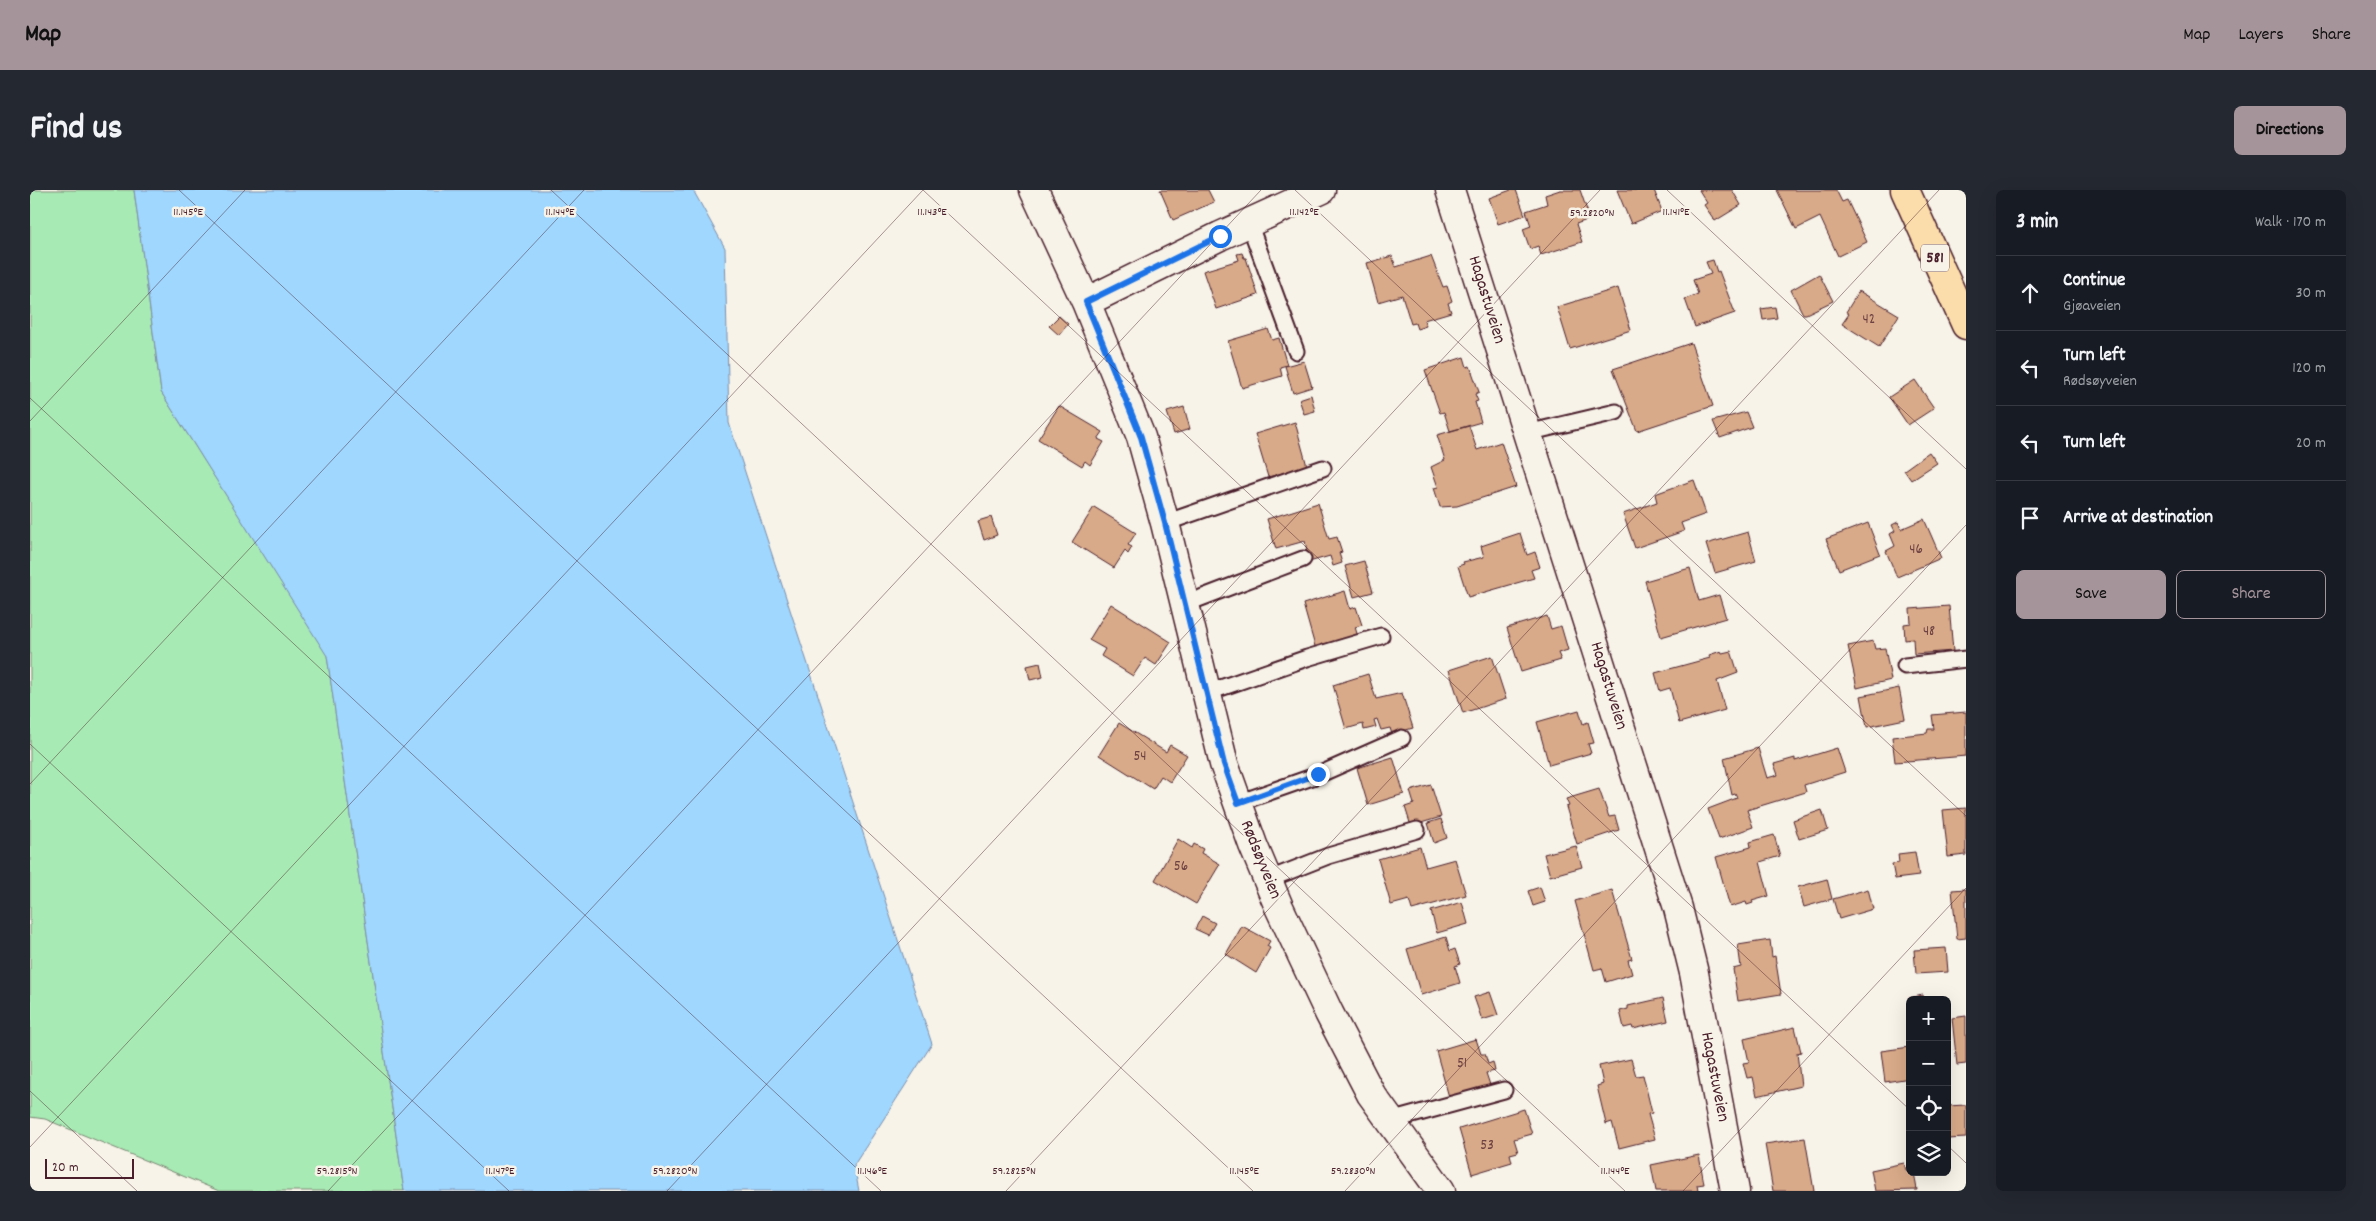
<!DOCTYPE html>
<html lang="en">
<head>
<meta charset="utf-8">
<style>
	body { margin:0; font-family:Dekko,sans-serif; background:#242831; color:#f1f3f6 }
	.controls { position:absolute; right:15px; bottom:15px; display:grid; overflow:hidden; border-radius:8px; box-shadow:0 5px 20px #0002 }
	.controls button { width:45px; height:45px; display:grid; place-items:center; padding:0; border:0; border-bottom:1px solid #363941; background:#171b24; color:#f1f3f6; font:25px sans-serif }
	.scale { position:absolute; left:15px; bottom:12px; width:89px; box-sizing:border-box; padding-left:5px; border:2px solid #4a1f2b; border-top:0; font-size:14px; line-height:18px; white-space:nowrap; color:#4a1f2b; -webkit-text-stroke:4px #f7f3e8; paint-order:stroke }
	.stop { position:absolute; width:15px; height:15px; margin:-11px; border:4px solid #1a73e8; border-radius:50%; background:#fff }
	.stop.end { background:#1a73e8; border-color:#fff; box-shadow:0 1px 5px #0008 }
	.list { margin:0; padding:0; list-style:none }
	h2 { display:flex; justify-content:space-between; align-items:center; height:65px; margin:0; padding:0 20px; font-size:21px }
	h2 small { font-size:16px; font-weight:400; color:#9ea1a6 }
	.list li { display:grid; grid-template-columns:32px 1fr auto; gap:15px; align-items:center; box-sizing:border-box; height:75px; padding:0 20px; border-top:1px solid #363941 }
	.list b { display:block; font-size:19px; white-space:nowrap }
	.list p { margin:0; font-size:16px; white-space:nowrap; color:#9ea1a6 }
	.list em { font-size:16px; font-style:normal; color:#9ea1a6 }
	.actions { display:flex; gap:10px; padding:15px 20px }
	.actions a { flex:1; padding:11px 0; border:1px solid #a6949b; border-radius:8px; text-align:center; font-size:18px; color:#a6949b }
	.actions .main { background:#a6949b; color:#111 }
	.icon { flex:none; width:28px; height:28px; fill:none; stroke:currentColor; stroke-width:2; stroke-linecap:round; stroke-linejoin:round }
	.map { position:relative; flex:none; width:1936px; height:1001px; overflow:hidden; border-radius:8px }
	header { display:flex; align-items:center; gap:30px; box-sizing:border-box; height:70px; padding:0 25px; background:#a6949b; color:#111 }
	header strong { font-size:24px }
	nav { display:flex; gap:28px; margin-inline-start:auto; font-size:18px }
	.intro { display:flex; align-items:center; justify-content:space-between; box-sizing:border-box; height:120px; padding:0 30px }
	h1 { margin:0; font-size:35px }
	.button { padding:12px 22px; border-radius:8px; background:#a6949b; color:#111; font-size:18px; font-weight:700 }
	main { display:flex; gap:30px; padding:0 30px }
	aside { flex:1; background:#171b24; border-radius:8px; box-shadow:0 5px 20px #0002 }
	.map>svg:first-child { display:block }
	.green { fill:#a7eab4; stroke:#788470 }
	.water { fill:#9fd7ff; stroke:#7d8daa }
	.building { fill:#d8aa89; stroke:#4a1f2b }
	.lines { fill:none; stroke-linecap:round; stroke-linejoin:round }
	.lane-casing { stroke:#4a1f2b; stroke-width:19 }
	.street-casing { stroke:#4a1f2b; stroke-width:31 }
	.primary-casing { stroke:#4a1f2b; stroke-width:31 }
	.lane { stroke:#f7f3e8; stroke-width:15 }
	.street { stroke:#f7f3e8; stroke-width:28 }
	.primary { stroke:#fbddab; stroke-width:28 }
	.route { stroke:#1a73e8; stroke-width:6 }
	.ticks { fill:none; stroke:#4a1f2b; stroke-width:1; stroke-opacity:0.45 }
	.labels { text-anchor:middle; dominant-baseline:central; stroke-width:5; stroke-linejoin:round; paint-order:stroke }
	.number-label { font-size:15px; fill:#6e4242 }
	.shield { fill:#f7f3e8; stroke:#7e5f64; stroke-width:1 }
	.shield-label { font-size:16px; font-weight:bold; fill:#4a1f2b }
	.street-label { font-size:18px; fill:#4a1f2b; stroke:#f7f3e8 }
	.ticks-label { font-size:12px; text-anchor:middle; fill:#4a1f2b; stroke:#f7f3e8; stroke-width:5; stroke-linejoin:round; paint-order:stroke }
</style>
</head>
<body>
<header>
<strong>Map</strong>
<nav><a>Map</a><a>Layers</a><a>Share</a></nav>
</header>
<div class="intro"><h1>Find us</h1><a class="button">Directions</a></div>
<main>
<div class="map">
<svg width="1936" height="1001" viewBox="0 0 1936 1001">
	<rect width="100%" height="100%" fill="#f7f3e8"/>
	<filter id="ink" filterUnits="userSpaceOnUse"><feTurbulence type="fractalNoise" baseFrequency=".02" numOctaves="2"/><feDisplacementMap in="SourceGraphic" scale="10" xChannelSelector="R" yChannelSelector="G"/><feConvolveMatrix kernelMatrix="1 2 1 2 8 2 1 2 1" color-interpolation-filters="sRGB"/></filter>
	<g filter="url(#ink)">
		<path class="green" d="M0 0H104L131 202 297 465 374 1001H189L15 929 0 927Z"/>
		<path class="water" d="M104 0H663L695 58 699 233 902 854 824 975 829 1001H374L297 466 131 202Z"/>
		<path class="building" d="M1130 0H1178L1184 12 1143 30Z
			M1481 0H1486L1495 25 1468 34 1459 8Z
			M1530 0H1550L1560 29 1546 34 1552 52 1511 65 1508 56 1500 59 1493 39 1501 36 1496 21 1517 14 1515 5Z
			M1587 0H1624L1632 21 1601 34Z
			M1669 0H1702L1711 15 1685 31 1674 15 1677 13Z
			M1747 0H1806L1812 12 1817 10 1837 52 1808 66 1790 27 1766 39Z
			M1212 63 1214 68H1216L1228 105 1186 119 1173 81 1209 70 1207 64Z
			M1362 66 1366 77 1401 66 1413 97 1417 96 1422 111 1418 113 1421 122 1394 130 1396 136 1387 139 1385 133 1381 134 1372 105 1348 112 1337 73Z
			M1683 70 1687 82 1689 81 1705 123 1665 137 1655 109 1668 104 1663 90 1681 84 1676 72Z
			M1789 84 1803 111 1776 124H1773L1761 100Z
			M1588 98 1601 140 1540 159 1527 117Z
			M1829 101 1869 125 1849 157 1812 134 1819 124 1816 122Z
			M1745 117 1747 128 1733 130 1731 119Z
			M1029 126 1038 134 1029 145 1019 136Z
			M1238 139 1242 150 1249 148 1257 175 1250 177 1252 186 1212 198 1198 151Z
			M1661 153 1683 216 1607 241 1583 179Z
			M1434 167 1437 177 1440 176 1449 202 1445 204 1448 211 1445 212 1451 232 1420 241 1414 222 1410 223 1395 180Z
			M1274 171 1282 197 1263 203 1255 176Z
			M1885 190 1904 218 1878 235 1859 207Z
			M1281 205 1285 221 1274 224 1269 209Z
			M1029 216 1073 242 1068 249 1074 252 1060 275 1055 271 1052 276 1008 249Z
			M1154 217 1160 239 1144 244 1137 222Z
			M1716 222 1722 237 1690 248 1683 231Z
			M1265 232 1277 276 1238 287 1225 244Z
			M1439 236 1447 260 1471 252 1486 297 1427 316 1410 317 1404 298 1408 297 1401 277 1415 270 1407 245Z
			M1899 262 1907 273 1881 290 1874 280Z
			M1664 290 1676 324 1651 333 1654 341 1605 358 1593 324 1627 312 1625 304Z
			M1288 313 1299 349 1307 347 1312 362 1309 363 1312 373 1303 376 1300 366 1279 372 1275 351 1246 359 1237 329Z
			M1064 317 1106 343 1098 355 1102 357 1098 364 1095 361 1084 378 1042 352Z
			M961 327 967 345 954 350 948 331Z
			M1894 329 1911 368 1867 387 1856 361 1865 356 1860 344 1865 341 1862 335 1868 332 1871 339Z
			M1838 333 1850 364 1809 380 1796 349Z
			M1718 342 1726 371 1685 383 1676 354Z
			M1490 343 1497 365 1505 362 1510 377 1501 380 1504 388 1438 407 1428 376 1434 374 1433 372 1454 367 1451 356Z
			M1334 371 1343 402 1324 407 1315 376Z
			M1660 378 1669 411 1689 405 1696 428 1631 447 1615 391Z
			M1315 401 1320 419 1326 417 1332 435 1325 437 1328 447 1286 460 1273 414Z
			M1081 414 1141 452 1126 475 1115 468 1103 486 1071 466 1075 459 1059 450Z
			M1919 416 1923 461 1884 464 1883 449 1875 450 1874 434 1881 433 1880 419Z
			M1517 426 1521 439 1531 436 1538 460 1528 463 1531 470 1491 482 1477 438Z
			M1843 451 1845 459 1855 458 1861 490 1827 498 1818 456Z
			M1691 461 1692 463 1701 461 1708 483 1687 491 1695 520 1649 533 1640 498 1630 501 1625 483 1680 468 1679 465Z
			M1462 466 1476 509 1433 523 1419 480Z
			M1010 473 1013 487 1000 490 997 476Z
			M1338 484 1346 509 1372 503 1383 538 1362 544 1360 538 1351 540 1347 529 1344 530 1346 537 1334 540 1333 534 1316 539 1303 495Z
			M1869 498 1875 529 1837 537 1831 506Z
			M1549 520 1553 534 1558 532 1564 553 1558 554 1561 563 1519 575 1507 532Z
			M1936 522V566L1865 572 1862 547 1897 543 1898 539H1904L1902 525Z
			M1089 533 1136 562 1140 555 1157 565 1140 592 1131 586 1123 599 1069 565Z
			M1728 558 1737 588 1748 585 1744 574 1765 568V571L1807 558 1815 582 1774 595 1776 602 1717 620 1723 637 1689 649 1678 619 1707 608 1705 604 1702 605 1694 568Z
			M1363 567 1374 604 1338 615 1327 578Z
			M1401 595 1411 627 1381 636 1375 617 1384 614 1380 601Z
			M1569 599 1579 627 1585 626 1589 640 1547 654 1536 617 1539 616 1536 609Z
			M1936 618V665L1918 667 1913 620Z
			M1792 620 1798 640 1769 649 1763 630Z
			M1411 629 1417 648 1404 653 1398 633Z
			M1744 645 1750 666 1730 672 1739 706 1722 711 1723 713 1717 715 1716 712 1700 717 1686 667 1721 657 1720 652Z
			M1148 649 1162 658 1164 654 1173 659 1171 663 1190 674 1166 714 1125 690Z
			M1546 656 1552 677 1520 686 1514 664Z
			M1390 657 1396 677 1425 669 1436 705 1382 720 1379 710 1361 715 1348 669Z
			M1885 662 1889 686 1865 689 1862 674 1869 673 1868 664Z
			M1797 689 1802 709 1774 717 1768 697Z
			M1510 697 1515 712 1503 716 1498 701Z
			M1838 699 1843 719 1809 729 1803 709Z
			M1936 699V748L1927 749 1922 700Z
			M1582 700 1602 769 1598 770 1602 784 1576 792 1572 778 1564 780 1545 711Z
			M1432 712 1438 734 1407 743 1401 721Z
			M1172 726 1185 733 1178 745 1165 739Z
			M1212 736 1240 751 1237 756 1240 758 1226 783 1196 764Z
			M1416 747 1420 761 1425 759 1430 774 1425 776 1430 793 1391 805 1377 759Z
			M1740 750 1742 767 1745 766 1751 804 1708 811 1703 779 1711 777 1708 755Z
			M1916 758 1918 782 1886 784 1884 760Z
			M1460 802 1468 825 1452 830 1444 807Z
			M1893 805 1894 810H1880V820L1878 808Z
			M1633 808 1638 831 1603 839 1602 836 1594 838 1590 821 1598 819V816Z
			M1936 826V874L1927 875 1922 828Z
			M1765 837 1771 862 1767 863 1771 896 1727 906 1723 887 1717 888 1713 873 1719 872 1714 849Z
			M1446 849 1451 864H1455L1458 874 1463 872 1465 881 1456 883 1460 895 1419 907 1406 861Z
			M1880 857V888L1855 892 1851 861Z
			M1601 869 1606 886 1613 885 1622 923 1618 924 1625 949 1589 958 1582 932 1576 934 1567 896 1573 894 1569 876Z
			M1936 915V948L1917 949V916Z
			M1494 919 1502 944 1484 949 1488 962 1480 964 1482 972 1442 984 1429 939Z
			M1775 948 1784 1001H1743L1735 954Z
			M1669 965 1674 994 1667 995 1668 1001H1626L1621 975Z
			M1874 973 1876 980 1880 979V982H1884L1887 1000 1845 1001 1841 980Z"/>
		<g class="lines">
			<g class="lane-casing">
				<path id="lane" d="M1219 33 1266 161
					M1497 243 1586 222
					M1135 333 1293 278
					M1155 414 1273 369
					M1875 476 1936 469
					M1176 503 1277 468 1351 446
					M1208 613 1288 585 1372 548
					M1237 690 1298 666 1387 640
					M1360 931 1474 900"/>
			</g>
			<g class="street-casing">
				<path id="street" d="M1004 0 1056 112 1111 247 1135 333 1194 574 1223 655 1249 717 1299 823 1341 904 1411 1001
					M1420 0 1648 718 1664 783 1705 1001
					M1056 112 1190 46 1291 0"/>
			</g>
			<g class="primary-casing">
				<path id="primary" d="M1875 0 1936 135"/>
			</g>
			<use href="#lane" class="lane"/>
			<use href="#street" class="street"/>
			<use href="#primary" class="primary"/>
		</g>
	</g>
	<g class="lines" filter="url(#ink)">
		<path class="route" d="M1190 46 1056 112 1111 247 1135 333 1194 574 1208 613 1288 584"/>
	</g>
	<path class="ticks" d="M149 0 1223 1001M521 0 1595 1001M893 0 1880 920M1265 0 1936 626M1637 0 1936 279M0 208 851 1001M0 231 215 0M0 554 479 1001M0 594 554 0M0 901 107 1001M1917 955 1936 973M0 957 893 0M298 1001 1231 0M637 1001 1570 0M976 1001 1909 0M1315 1001 1936 335M1653 1001 1936 698"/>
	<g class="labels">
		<g class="number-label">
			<text x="1839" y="130">42</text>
			<text x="1886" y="360">46</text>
			<text x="1899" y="442">48</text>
			<text x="1110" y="567">54</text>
			<text x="1151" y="677">56</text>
			<text x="1432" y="874">51</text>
			<text x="1457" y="956">53</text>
		</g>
		<rect class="shield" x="1891" y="54.5" width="28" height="27" rx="4"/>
		<g class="shield-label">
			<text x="1905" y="68">581</text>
		</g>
		<g class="street-label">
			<text transform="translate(1456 110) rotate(73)">Hagastuveien</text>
			<text transform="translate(1578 496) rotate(73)">Hagastuveien</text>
			<text transform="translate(1230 670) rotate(68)">Rødsøyveien</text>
			<text transform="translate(1684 887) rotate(79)">Hagastuveien</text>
		</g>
	</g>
	<g class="ticks-label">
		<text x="158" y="25">11.145°E</text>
		<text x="902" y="25">11.143°E</text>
		<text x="1274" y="25">11.142°E</text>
		<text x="530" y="25">11.144°E</text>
		<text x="1646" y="25">11.141°E</text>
		<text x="1562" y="26">59.2820°N</text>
		<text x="307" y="984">59.2815°N</text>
		<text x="645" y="984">59.2820°N</text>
		<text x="984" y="984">59.2825°N</text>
		<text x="1323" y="984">59.2830°N</text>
		<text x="470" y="984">11.147°E</text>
		<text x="842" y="984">11.146°E</text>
		<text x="1214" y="984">11.145°E</text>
		<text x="1585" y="984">11.144°E</text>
	</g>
</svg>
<div class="controls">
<button>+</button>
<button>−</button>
<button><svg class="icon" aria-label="locate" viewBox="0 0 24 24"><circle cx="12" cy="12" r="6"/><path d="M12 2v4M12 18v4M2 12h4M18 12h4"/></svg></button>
<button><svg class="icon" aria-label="layers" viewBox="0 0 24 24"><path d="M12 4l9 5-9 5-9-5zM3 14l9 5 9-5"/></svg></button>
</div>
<div class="scale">20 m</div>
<div class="stop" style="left:1190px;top:46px"></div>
<div class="stop end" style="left:1288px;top:584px"></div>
</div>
<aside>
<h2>3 min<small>Walk · 170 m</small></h2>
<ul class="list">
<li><svg class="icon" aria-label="ahead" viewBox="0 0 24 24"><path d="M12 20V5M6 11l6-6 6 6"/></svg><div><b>Continue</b><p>Gjøaveien</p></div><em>30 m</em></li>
<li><svg class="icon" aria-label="left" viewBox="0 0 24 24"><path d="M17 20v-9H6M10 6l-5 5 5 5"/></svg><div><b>Turn left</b><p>Rødsøyveien</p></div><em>120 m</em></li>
<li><svg class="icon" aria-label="left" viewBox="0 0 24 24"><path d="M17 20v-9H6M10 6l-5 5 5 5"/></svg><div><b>Turn left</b></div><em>20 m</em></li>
<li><svg class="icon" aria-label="arrive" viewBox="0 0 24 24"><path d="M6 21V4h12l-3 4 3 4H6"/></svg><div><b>Arrive at destination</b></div></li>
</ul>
<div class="actions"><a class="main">Save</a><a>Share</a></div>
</aside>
</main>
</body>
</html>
